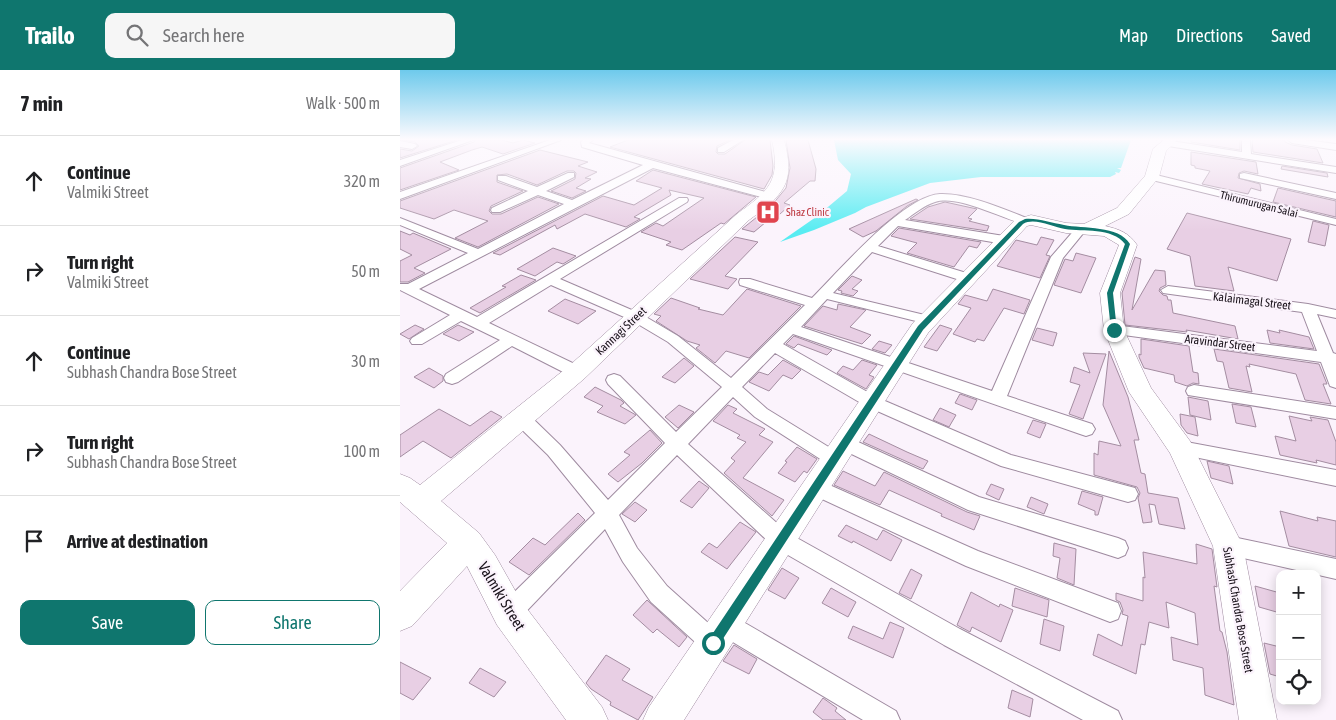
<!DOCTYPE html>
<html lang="en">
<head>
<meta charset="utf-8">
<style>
	body { margin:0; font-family:"Asap Condensed",sans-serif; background:#f6f6f6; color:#202124 }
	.controls { position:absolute; right:15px; bottom:15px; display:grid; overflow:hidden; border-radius:10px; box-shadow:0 2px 12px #0003 }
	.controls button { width:45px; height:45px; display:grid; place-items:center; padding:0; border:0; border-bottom:1px solid #e0e0e0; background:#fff; color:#202124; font:25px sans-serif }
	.stop { position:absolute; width:15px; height:15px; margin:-11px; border:4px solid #0f766e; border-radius:50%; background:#fff }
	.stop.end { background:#0f766e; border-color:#fff; box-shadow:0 1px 5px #0008 }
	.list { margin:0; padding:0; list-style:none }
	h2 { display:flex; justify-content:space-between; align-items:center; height:65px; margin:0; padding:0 20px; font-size:21px }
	h2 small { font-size:16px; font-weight:400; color:#757577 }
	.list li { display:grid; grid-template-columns:32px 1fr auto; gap:15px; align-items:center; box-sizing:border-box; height:90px; padding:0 20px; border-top:1px solid #e0e0e0 }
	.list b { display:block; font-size:19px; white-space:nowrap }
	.list p { margin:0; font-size:16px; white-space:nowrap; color:#757577 }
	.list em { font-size:16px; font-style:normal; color:#757577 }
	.actions { display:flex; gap:10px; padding:15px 20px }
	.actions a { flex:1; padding:11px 0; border:1px solid #0f766e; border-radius:10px; text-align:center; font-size:18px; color:#0f766e }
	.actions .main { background:#0f766e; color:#fff }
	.icon { flex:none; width:28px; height:28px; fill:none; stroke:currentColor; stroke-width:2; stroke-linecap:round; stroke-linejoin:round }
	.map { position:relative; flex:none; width:936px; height:650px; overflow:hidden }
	header { display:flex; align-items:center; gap:30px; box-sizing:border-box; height:70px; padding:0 25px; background:#0f766e; color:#fff }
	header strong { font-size:24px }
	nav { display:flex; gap:28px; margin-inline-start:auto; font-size:18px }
	.search { width:350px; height:45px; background:#f6f6f6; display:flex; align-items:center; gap:12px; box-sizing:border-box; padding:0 18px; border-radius:10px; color:#757577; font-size:19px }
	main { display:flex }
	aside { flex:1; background:#fff }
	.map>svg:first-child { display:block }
	.water { fill:#58ecf2 }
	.building { fill:#e8cfe4; stroke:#a48da1 }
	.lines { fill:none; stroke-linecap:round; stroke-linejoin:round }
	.street-casing { stroke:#9f8ba0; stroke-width:2 }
	.secondary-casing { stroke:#9f8ba0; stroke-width:1 }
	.street { fill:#fff; fill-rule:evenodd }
	.secondary { fill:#fff; fill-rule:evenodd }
	.route { fill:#0f766e }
	.labels { text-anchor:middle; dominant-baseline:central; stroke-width:4.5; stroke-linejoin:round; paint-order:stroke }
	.far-street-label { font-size:11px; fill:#181119; stroke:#fbf3fc }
	.far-health-label { font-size:11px; fill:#be3a42; stroke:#fbf3fc; text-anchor:start }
	.street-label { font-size:12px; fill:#181119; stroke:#fbf3fc }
	.near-street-label { font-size:15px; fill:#181119; stroke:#fbf3fc }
</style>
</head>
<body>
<header>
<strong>Trailo</strong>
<div class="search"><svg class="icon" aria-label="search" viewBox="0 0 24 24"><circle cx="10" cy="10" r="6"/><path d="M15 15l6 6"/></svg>Search here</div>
<nav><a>Map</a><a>Directions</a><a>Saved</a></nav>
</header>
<main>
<aside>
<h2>7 min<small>Walk · 500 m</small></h2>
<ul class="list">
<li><svg class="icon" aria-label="ahead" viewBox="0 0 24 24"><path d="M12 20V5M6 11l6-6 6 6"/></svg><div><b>Continue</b><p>Valmiki Street</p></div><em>320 m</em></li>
<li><svg class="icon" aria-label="right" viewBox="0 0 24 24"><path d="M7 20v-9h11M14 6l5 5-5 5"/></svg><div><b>Turn right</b><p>Valmiki Street</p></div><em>50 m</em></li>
<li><svg class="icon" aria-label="ahead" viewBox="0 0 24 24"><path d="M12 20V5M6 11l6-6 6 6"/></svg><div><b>Continue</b><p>Subhash Chandra Bose Street</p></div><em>30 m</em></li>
<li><svg class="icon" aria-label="right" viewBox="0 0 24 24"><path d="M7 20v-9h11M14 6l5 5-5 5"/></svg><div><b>Turn right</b><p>Subhash Chandra Bose Street</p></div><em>100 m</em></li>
<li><svg class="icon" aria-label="arrive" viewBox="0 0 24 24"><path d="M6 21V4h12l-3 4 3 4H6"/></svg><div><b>Arrive at destination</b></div></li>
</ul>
<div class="actions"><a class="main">Save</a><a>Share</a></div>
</aside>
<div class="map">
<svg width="936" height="650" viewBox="0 0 936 650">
	<rect width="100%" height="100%" fill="#fbf3fc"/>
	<path class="water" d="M434 70H731L721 98H717L721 100 719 103 715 102 716 104 710 107H581L530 113 466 137 455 143 414 160 380 172 416 147 447 121 451 104 438 90Z"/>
	<path class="building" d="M2 70H57L0 88V79L12 81 19 76 15 72Z
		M75 70H102L113 73 123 70 135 73 103 84 82 77 72 80 40 92 59 100 0 120V98L74 72Z
		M228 70H330L317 76 316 82 318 84H325L345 70H370L373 96 372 105 364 119 210 77Z
		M386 70H408L416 99 415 111H410L384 133 390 135 370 153 366 152 354 162 342 159 372 135 386 118 390 98Z
		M791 70H840V80L791 72Z
		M852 70H885V72L892 75 917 79 923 93 853 82Z
		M140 80 188 92 178 96 197 102 185 108 191 109 176 118 186 121 172 128 151 121 175 109 176 103 174 101H167L137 115 107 104 97 105V112L123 121 91 136 89 141 92 144H101L138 127 159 134 78 177 55 168 88 151 54 140 34 149 0 138V131Z
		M791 82 856 92 858 104 844 101 839 103 838 108 860 114 861 121 851 118 848 124 802 114 810 101 795 98V96L791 95Z
		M882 96 927 103 928 107 881 99Z
		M253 100 356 127 324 154 321 153 282 180 266 175 271 172 241 162 256 153 263 156 304 128 269 120 271 125 234 147 240 149 226 157 185 144 157 159 155 155 100 185 93 183 203 126 234 135 262 118 236 111Z
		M878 118 936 131V147L873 132Z
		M516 129 518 130 507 136 476 161 463 167 449 159Z
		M545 132 577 139 568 148 572 149 569 151 589 156 587 161 510 149 528 137Z
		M787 143 891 169 877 211 828 197 834 221 795 216 790 186 767 179Z
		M913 151 929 155 925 176 908 172Z
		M499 158 581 172 577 178 569 176 554 197 507 183 517 173 491 166Z
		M0 161 10 165 13 163 51 179 14 198 25 203 8 212H0V191L12 185 0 179Z
		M335 167 358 172 325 206 337 209 328 219 290 209Z
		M641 167 654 170 646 185 650 186 640 208 597 196 616 170 637 175Z
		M153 178 176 186 163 194 157 192 135 206 117 199Z
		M676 183 696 188 681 223 654 215 665 189 673 191Z
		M735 187 741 189 732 240 755 200 765 201 766 215 760 218 759 221 763 225 767 226 768 230H771L773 243 835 256 838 269 786 260 787 262 725 255 722 223Z
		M121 205 136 210 80 243 70 238 106 217 102 216Z
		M452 206 462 210 452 219 458 221 453 226 441 223 442 221 438 220Z
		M347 219 401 236 349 288 326 281 315 293 296 278 300 275 287 271 256 251 261 246 254 244 271 228 300 238 298 239 323 245Z
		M593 219 630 230 624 244 604 238 584 271 577 269 575 272 553 264 571 238 558 234 565 225 587 231Z
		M165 229 196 241 178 254 148 241Z
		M438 234 466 240 450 257 471 265 462 274 404 256 423 236 437 240Z
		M15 255 24 259 9 269 0 264Z
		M58 255 74 262 59 271 43 264Z
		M540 255 552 259 537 281 524 277Z
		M637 258 657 263 653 276 632 270Z
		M867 260 880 263 879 260 909 267 914 279 870 273Z
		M394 266 432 280 427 285 398 274 394 278 386 274Z
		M741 269 789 276 793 302 798 303 799 314 793 313 787 316 775 312 774 305 744 298 739 287V284L741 285Z
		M479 271 492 275 485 283 472 279Z
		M814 279 919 294 927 314H923L931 334 905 330 896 304 849 294 850 297 846 296 852 322 829 318 823 292 817 291Z
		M709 281 728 327 739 370H734L741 403 745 404 748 423 778 428 785 459 759 454 755 435 749 434 752 452 743 453 738 428 740 423 737 417 694 405V383L698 385 699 371 721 376 703 335Z
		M683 283 706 284 683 349 669 344 680 315 670 312 674 297 690 303Z
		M284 288 294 296 275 313 262 307Z
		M383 290 401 300 392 309 383 305 369 321 349 312 359 302 368 305Z
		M462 290 477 295 469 305 474 307 466 319 437 303 443 296 453 300Z
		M29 298 43 306V311L34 318 14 307Z
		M195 317 221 330 224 333 220 336 236 345 225 354 197 342 203 336 184 327Z
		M560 324 577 330 572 340 555 333Z
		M788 327 808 331 811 350 790 345Z
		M832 334 851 337 856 357 836 353Z
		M279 335 294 342 278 358 265 347Z
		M328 335 337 339 333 343 365 359 359 365 373 372 343 408 384 430 372 446 324 403 335 391 331 388 346 372 337 368 340 365 313 351Z
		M540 338 556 345 549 357 533 350Z
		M39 339 70 356 91 341 102 347 51 388 23 371 0 387V365Z
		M780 344 795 347 798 366 787 363 781 355Z
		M889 346 912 351 910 347 928 350 936 372V395L916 390 917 393 880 385 875 366 896 371Z
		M633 350 646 354 640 368 627 363Z
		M250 360 262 373 242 393 218 412 208 404 230 385 224 382Z
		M469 364 507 382 528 391 523 399 463 372Z
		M397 377 417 389 407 403 404 401 395 412 378 403 387 392 385 391Z
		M807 391 829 396 833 414 811 408Z
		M443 401 475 416 484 402 567 442 580 446 574 460 541 446 542 444 489 420 480 435 434 415Z
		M299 411 309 418 292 438 280 431Z
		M591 414 604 419 599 430 586 424Z
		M682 421 703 427 698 445H695V441L678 434Z
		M631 427 648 434 644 444 627 437Z
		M235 432 247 440 235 452 222 444Z
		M880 441 918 451 917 447 936 451V487L889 476Z
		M178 443 185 450 129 505 109 492 133 468 145 475Z
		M340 452 356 462 327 499 301 482 309 473 317 478Z
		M446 455 477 470 483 460 502 470 491 491 453 471 452 473 438 466Z
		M654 473 676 479 674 515 657 508 660 488 653 486Z
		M796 474 812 479 817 517 814 516 820 561 822 562 827 582 834 635 805 625 803 598 773 590 771 567 798 575 795 543 766 532 769 558 749 552 745 575 741 574 736 604 693 585 698 564 722 576 728 546 722 544 723 540 720 532 716 530V523L743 531V507L745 508 743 482 797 494Z
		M382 498 399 508 385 529 368 520Z
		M511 499 522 505 511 529 499 523Z
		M855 516 880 523V543L859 537Z
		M431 518 456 532 448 547 422 533Z
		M615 518 649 530 647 547 612 536Z
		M571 522 599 537 600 534 613 540 601 572 572 557 570 562 557 555Z
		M247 530 287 567 279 577 257 559 253 563 233 545Z
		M644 549 664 556 660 581 640 574Z
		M490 552 504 558 493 588 448 568 453 556 483 569Z
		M864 573 880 577V607L870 604Z
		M334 575 357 589 349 604 323 591Z
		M206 585 230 599 222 610 253 627 238 650 210 635 211 632 191 619 186 613Z
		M0 592 31 608 13 630 0 623Z
		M80 598 106 612 94 627 69 613Z
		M612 620 633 629 630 647 608 638Z
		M423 628 437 638 435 641 446 650H423L413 642Z"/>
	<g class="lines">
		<g class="street-casing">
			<path id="street" d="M62 70H73L0 96V90Z
				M150 70H161L0 129V122Z
				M183 70H193L189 73 373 124 374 126 369 129 253 98 19 219 77 247 279 128H287L288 130 287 132 160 209 241 244 278 266 331 308 405 235 340 215 339 212 340 209H350L412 228C439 201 503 126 540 124 567 123 604 139 629 149L631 151 625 154C602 149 558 124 535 132 524 135 514 144 505 150L604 166 610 170 604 174 498 156 478 176 573 205 574 208 573 211H563L472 182 433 223 533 247 535 250 533 253 528 254 427 229 401 257 592 321 651 187 677 157H685L687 159 685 161 663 188 607 326 692 354 695 359 692 364 686 366 680 364 393 264 383 274 478 328 611 385 735 418 738 424 735 430 728 432 601 396 466 336 375 283 342 317 367 339 440 384 443 389 440 394 434 396 428 394 355 347 333 327 288 374 388 463 560 559 718 641 722 650H683L544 575 374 477 277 385 219 445 237 478 267 516 316 560 314 554 317 546 325 543 333 546 496 641 500 650H463L321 565 325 573 321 581 313 585 305 581 251 532 223 492 205 459 117 551 109 554 101 551 98 543 101 535 195 443 148 385 115 353 113 348 115 343 121 342 127 343 160 375 208 430 265 373 208 314 206 310 208 306 214 304 220 306 276 362 322 317 268 272 231 250 151 215 89 253 183 298 185 302 183 306 177 307 171 306 112 276 58 312 52 314 46 312 44 308 46 304 100 270 61 251 22 274H12L10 271 12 268 50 245 0 220V214H8L68 183 0 155V148L78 179 164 134 138 125 100 142H92L91 140 92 138 128 121 98 110V106H106L137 117 168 103H174V107L146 121 172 130 243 95 182 77 181 72Z
				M333 70H343L324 82H318V78Z
				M765 70 842 82V70H850L851 84 936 97V103L762 75V71Z
				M888 70H906L936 74V80L892 73Z
				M0 71 15 74 17 76 12 79 0 77Z
				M844 103 936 123V129L840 108V104Z
				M752 104 936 149V155L748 109 747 107Z
				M768 216 908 234 936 240V248L917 244 933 283 936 284V318L930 316 921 292 709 263 707 260 709 257 714 255 917 281 902 242 763 223 761 220Z
				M794 315 936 337V349L788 325 786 321 788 317Z
				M445 366 579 427 718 468 725 471 728 478 725 485 718 488 568 440 439 378 436 373 439 368Z
				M781 371 936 400V416L775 383 772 378 775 373Z
				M416 409 578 481 718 533 721 541 718 549 710 552 566 496 409 423 407 417 409 411Z
				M828 466 936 489V509L821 483 818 476 821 469Z"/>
		</g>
		<g class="secondary-casing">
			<path id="secondary" d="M372 70H384C396 114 383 125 349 150L185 308 41 431 79 463 95 485 121 531 202 637 208 650H166L97 555 67 496 12 556 0 561V521L47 473 0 432V404L10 408 20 415 169 296 337 144C369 121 381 111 372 70Z
				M764 70H777L766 81 759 107 729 144 705 156C719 159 729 163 737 175L720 223 724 260 751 318 790 371 843 476 877 650H839L813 476 770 383 729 322 704 260 700 223 719 175 704 166 666 163 631 155 627 156 528 263 284 650H243L249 637 513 253 615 150 631 145 666 153 684 154 717 138 745 106 753 79Z"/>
		</g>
		<use href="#street" class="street"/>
		<use href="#secondary" class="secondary"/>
	</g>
	<linearGradient id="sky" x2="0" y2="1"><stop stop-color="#6ecaec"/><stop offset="0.43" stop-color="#fdfafe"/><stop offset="1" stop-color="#fdfafe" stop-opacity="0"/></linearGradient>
	<rect width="936" height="161" fill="url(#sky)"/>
	<path class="route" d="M625 149C639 148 651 153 664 155 683 159 719 155 730 174L713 223 717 261 711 260 707 223 725 174C712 157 683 162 665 159 653 157 634 147 623 154L523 260 317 578 313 579 309 578 307 573 309 569 518 256 619 152Z"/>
	<defs>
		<g id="hospital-square" transform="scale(1.25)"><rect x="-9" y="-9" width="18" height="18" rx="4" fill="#e0444e" stroke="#fbf3fc"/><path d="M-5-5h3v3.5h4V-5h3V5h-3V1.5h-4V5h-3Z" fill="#fff"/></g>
	</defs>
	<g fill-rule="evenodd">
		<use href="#hospital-square" x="368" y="142"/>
	</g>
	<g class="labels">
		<g class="far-street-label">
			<text transform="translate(859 134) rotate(14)">Thirumurugan Salai</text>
		</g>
		<g class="far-health-label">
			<text x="386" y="142">Shaz Clinic</text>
		</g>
		<g class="street-label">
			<text transform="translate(852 231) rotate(7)">Kalaimagal Street</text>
			<text transform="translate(221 261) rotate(-43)">Kannagi Street</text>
			<text transform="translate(820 273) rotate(7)">Aravindar Street</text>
			<text transform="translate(838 540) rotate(80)">Subhash Chandra Bose Street</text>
		</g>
		<g class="near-street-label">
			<text transform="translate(102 526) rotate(59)">Valmiki Street</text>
		</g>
	</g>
</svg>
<div class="controls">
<button>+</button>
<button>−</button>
<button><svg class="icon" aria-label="locate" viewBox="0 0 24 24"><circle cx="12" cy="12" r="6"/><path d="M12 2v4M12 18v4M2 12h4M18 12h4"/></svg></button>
</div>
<div class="stop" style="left:313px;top:573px"></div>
<div class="stop end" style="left:714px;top:260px"></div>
</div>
</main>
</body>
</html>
